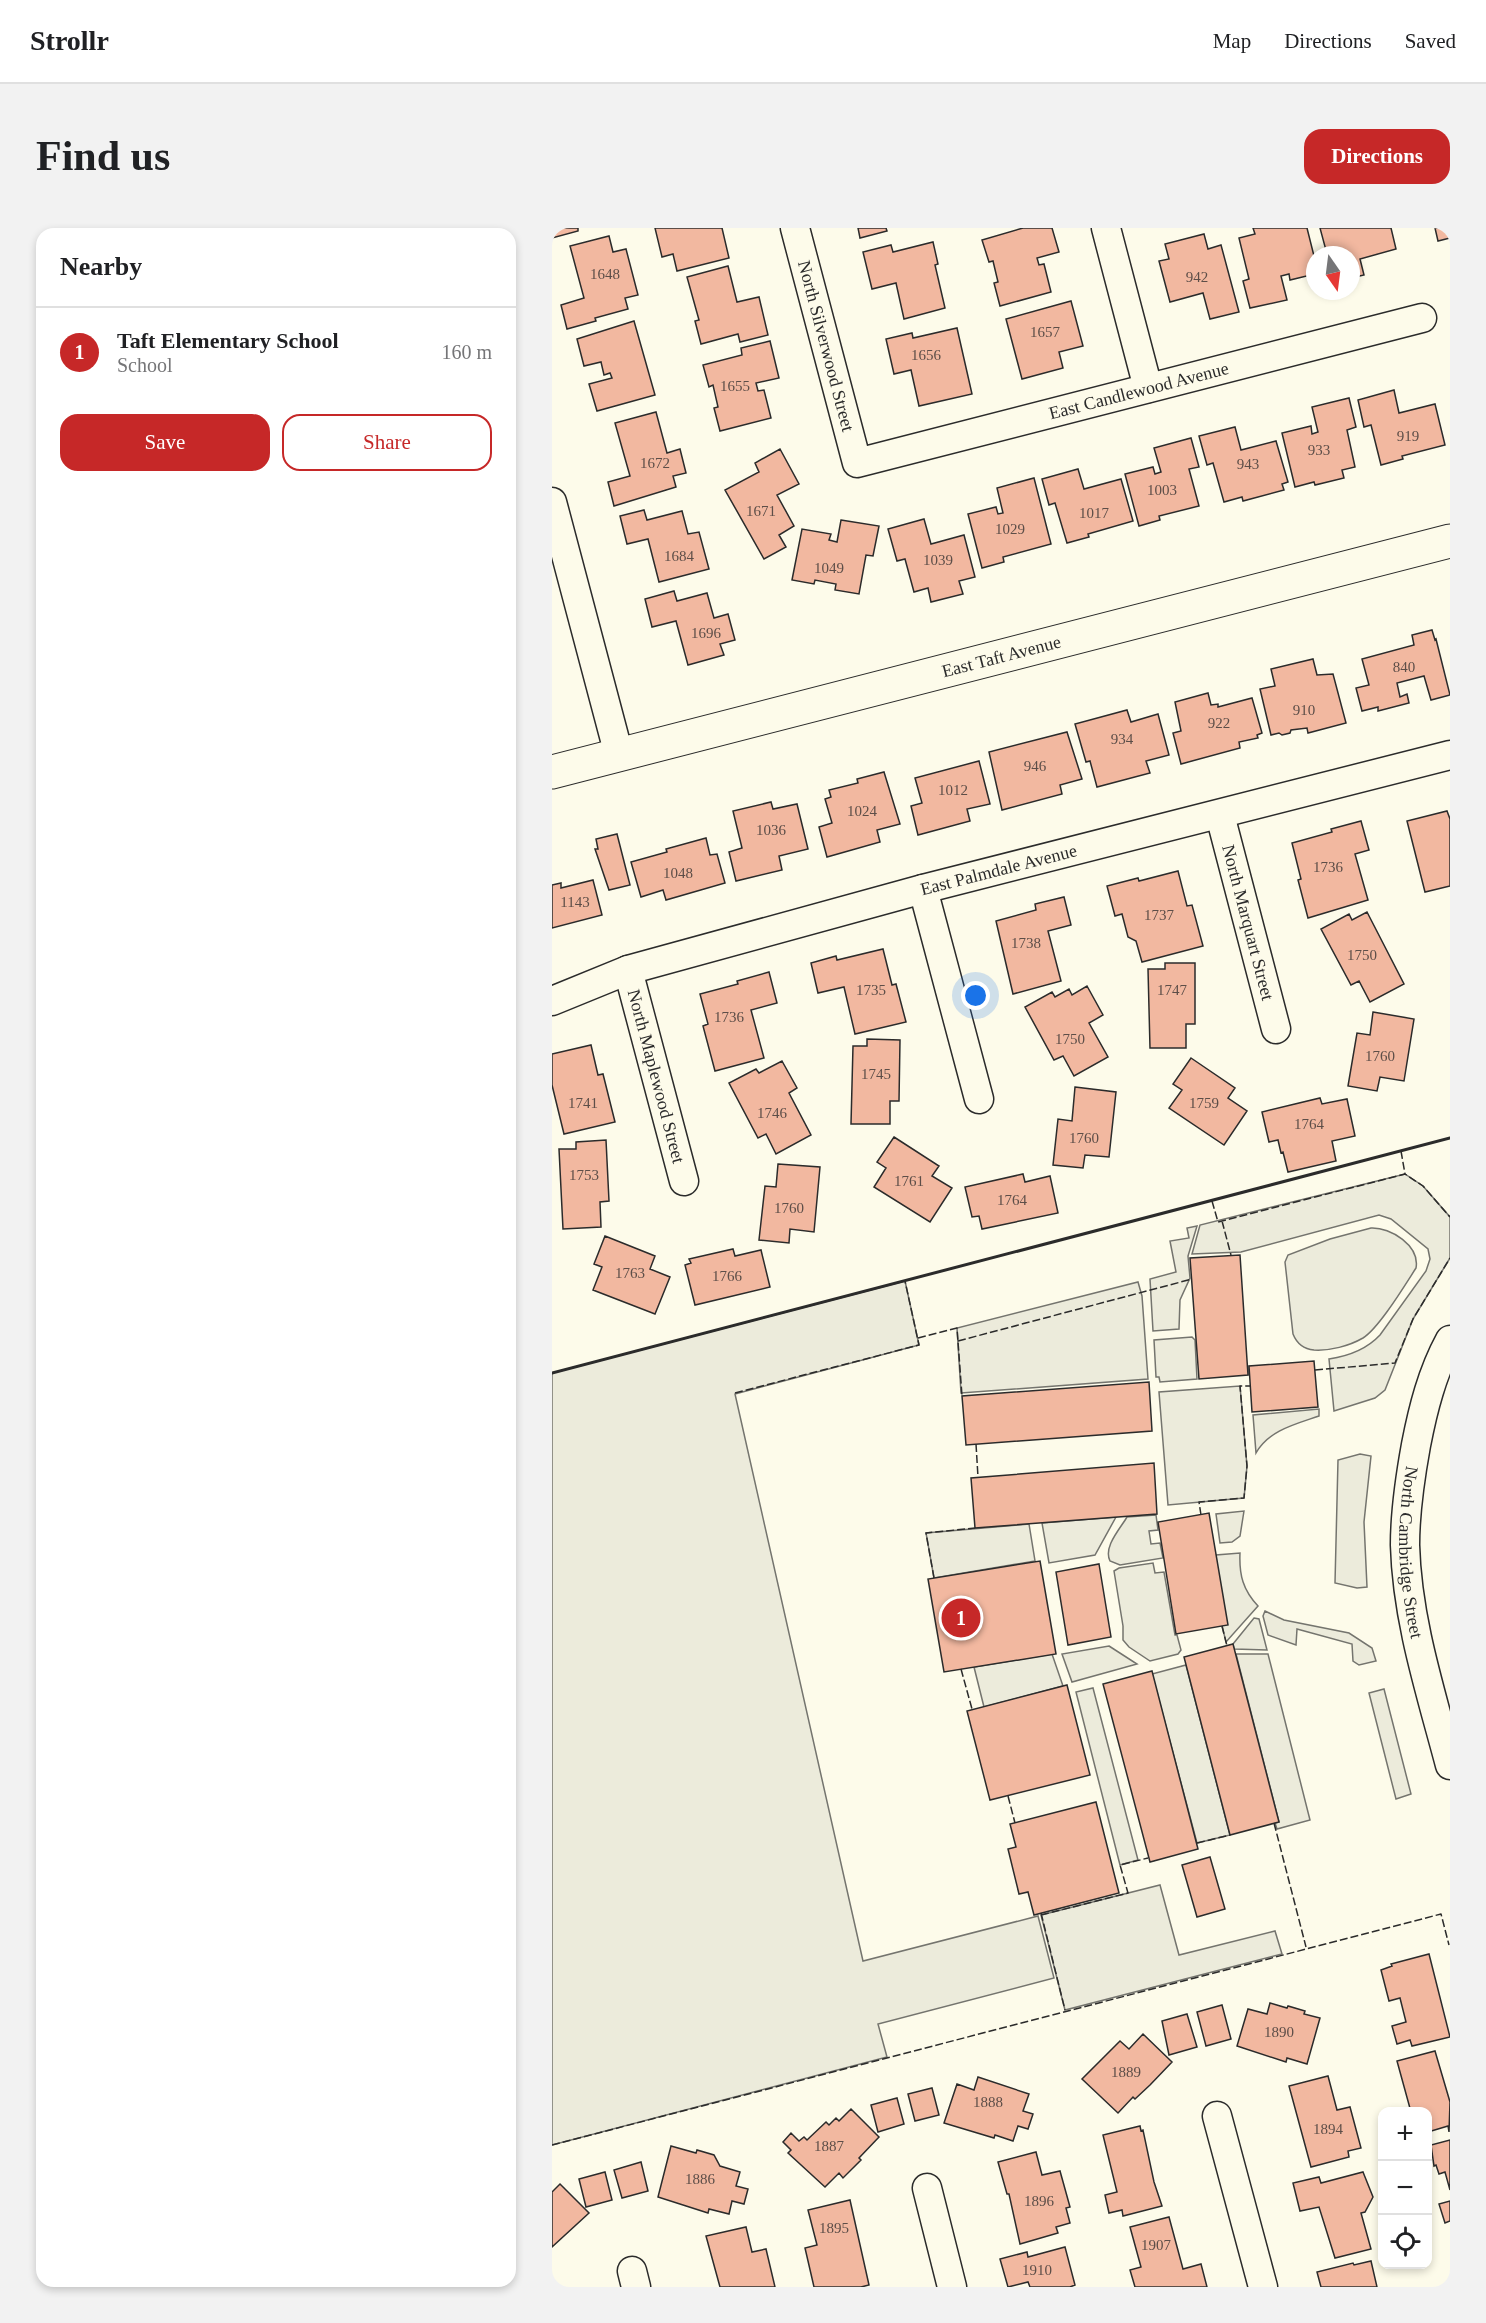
<!DOCTYPE html>
<html lang="en">
<head>
<meta charset="utf-8">
<style>
	body { margin:0; font-family:"Times New Roman",serif; background:#f2f2f2; color:#202124 }
	.controls { position:absolute; right:18px; bottom:18px; display:grid; overflow:hidden; border-radius:12px; box-shadow:0 3px 9px #0003 }
	.controls button { width:54px; height:54px; display:grid; place-items:center; padding:0; border:0; border-bottom:2px solid #e0e0e0; background:#fff; color:#202124; font:30px sans-serif }
	.compass { position:absolute; left:754px; top:18px; width:54px; height:54px; border-radius:50%; background:#fff; box-shadow:0 3px 9px #0003; rotate:166deg }
	.you { position:absolute; left:424px; top:768px; width:21px; height:21px; margin:-15px; border:4px solid #fff; border-radius:50%; background:#1a73e8; box-shadow:0 0 0 9px #1a73e833 }
	.badge { display:grid; place-items:center; width:39px; height:39px; border-radius:50%; background:#c62828; color:#fff; font-size:20px; font-weight:700 }
	.pin { position:absolute; translate:-50% -50%; border:3px solid #fff; box-shadow:0 2px 6px #0006 }
	.list { margin:0; padding:0; list-style:none }
	h2 { display:flex; justify-content:space-between; align-items:center; height:78px; margin:0; padding:0 24px; font-size:26px }
	h2 small { font-size:20px; font-weight:400; color:#757577 }
	.list li { display:grid; grid-template-columns:39px 1fr auto; gap:18px; align-items:center; box-sizing:border-box; height:90px; padding:0 24px; border-top:2px solid #e0e0e0 }
	.list b { display:block; font-size:22px; white-space:nowrap }
	.list p { margin:0; font-size:20px; white-space:nowrap; color:#757577 }
	.list em { font-size:20px; font-style:normal; color:#757577 }
	.actions { display:flex; gap:12px; padding:18px 24px }
	.actions a { flex:1; padding:14px 0; border:2px solid #c62828; border-radius:18px; text-align:center; font-size:21px; color:#c62828 }
	.actions .main { background:#c62828; color:#fff }
	.icon { flex:none; width:33px; height:33px; fill:none; stroke:currentColor; stroke-width:2; stroke-linecap:round; stroke-linejoin:round }
	.map { position:relative; flex:none; width:898px; height:2059px; overflow:hidden; border-radius:18px }
	header { display:flex; align-items:center; gap:36px; box-sizing:border-box; height:84px; padding:0 30px; background:#fff; border-bottom:2px solid #e0e0e0 }
	header strong { font-size:28px }
	nav { display:flex; gap:33px; margin-inline-start:auto; font-size:21px }
	.intro { display:flex; align-items:center; justify-content:space-between; box-sizing:border-box; height:144px; padding:0 36px }
	h1 { margin:0; font-size:42px }
	.button { padding:15px 27px; border-radius:18px; background:#c62828; color:#fff; font-size:21px; font-weight:700 }
	main { display:flex; gap:36px; padding:0 36px }
	aside { flex:1; background:#fff; border-radius:18px; box-shadow:0 3px 9px #0003 }
	.map>svg:first-child { display:block }
	.green { fill:#ecebdb; stroke:#74746e; stroke-width:1.5 }
	.building { fill:#f2b8a0; stroke:#2b2b2b; stroke-width:1.5 }
	.lines { fill:none; stroke-linecap:round; stroke-linejoin:round }
	.minor-casing { stroke:#2b2b2b; stroke-width:31 }
	.major-casing { stroke:#2b2b2b; stroke-width:35 }
	.minor { stroke:#fdfbea; stroke-width:28 }
	.major { stroke:#fdfbea; stroke-width:33 }
	.fence { stroke:#2b2b2b; stroke-width:1.5; stroke-dasharray:8 3; stroke-linecap:butt }
	.wall { stroke:#2b2b2b; stroke-width:3 }
	.labels { text-anchor:middle; dominant-baseline:central; stroke-width:4.5; stroke-linejoin:round; paint-order:stroke }
	.number-label { font-size:15px; fill:#5d4e48 }
	.street-label { font-size:18px; fill:#2b2b2b; stroke:#fdfbea }
</style>
</head>
<body>
<header>
<strong>Strollr</strong>
<nav><a>Map</a><a>Directions</a><a>Saved</a></nav>
</header>
<div class="intro"><h1>Find us</h1><a class="button">Directions</a></div>
<main>
<aside>
<h2>Nearby<small></small></h2>
<ul class="list">
<li><span class="badge">1</span><div><b>Taft Elementary School</b><p>School</p></div><em>160 m</em></li>
</ul>
<div class="actions"><a class="main">Save</a><a>Share</a></div>
</aside>
<div class="map">
<svg width="898" height="2059" viewBox="0 0 898 2059">
	<rect width="100%" height="100%" fill="#fdfbea"/>
	<path class="green" d="M853 946 871 958 898 989V1030L861 1091 833 1162 823 1170 782 1183 777 1131C797 1128 814 1122 828 1107L874 1043 878 1031 876 1021 839 991 827 987 689 1024 640 1026 648 997Z
		M645 998 636 1028 638 1050 628 1072 627 1101 601 1103 598 1051 624 1044 618 1013 637 1010 635 1000Z
		M819 1000C839 999 868 1018 864 1040 853 1057 827 1100 811 1110 797 1118 778 1123 762 1122 751 1121 745 1116 741 1106L733 1034 736 1027 778 1011Z
		M353 1053 367 1117 183 1166 311 1733 486 1688 502 1750 326 1796 335 1829 0 1917V1145Z
		M586 1054 590 1068 596 1151 409 1165 405 1100Z
		M640 1109 643 1112 645 1151 608 1154 607 1149H604L602 1112Z
		M688 1158 695 1238 692 1270 616 1277 607 1164Z
		M767 1181V1188C744 1196 717 1202 704 1225L701 1187Z
		M808 1226 819 1228 812 1294 815 1359 805 1360 783 1355 786 1232Z
		M692 1283 688 1308 680 1314 668 1315 664 1286Z
		M604 1287 606 1302 597 1303 599 1316 608 1315 611 1330 568 1337 558 1333C551 1319 568 1301 575 1289Z
		M564 1289 543 1327 497 1335 490 1295Z
		M477 1296 483 1333 382 1350 374 1305Z
		M688 1325C687 1347 691 1362 706 1378L674 1414 670 1398 664 1327Z
		M601 1335 603 1345 612 1344 623 1407H625L629 1422 626 1426 598 1433 577 1419 571 1412V1398L562 1343 567 1340Z
		M713 1383 732 1392 797 1405 820 1420 824 1433 807 1437 801 1433 800 1416 745 1401 744 1417 716 1407 711 1388Z
		M702 1390 707 1391 715 1422 682 1421 681 1416Z
		M557 1418 585 1436 520 1454 510 1426Z
		M500 1426 511 1458 432 1479 422 1439Z
		M684 1426H716L758 1592 725 1601 723 1595 727 1594Z
		M634 1437 678 1607 645 1615 600 1446Z
		M541 1460 586 1632 568 1637 524 1464Z
		M832 1461 859 1566 844 1571 817 1465Z
		M608 1657 627 1727 723 1703 730 1726 513 1782 489 1687Z"/>
	<path class="building" d="M0 0H26V3L0 10Z
		M103 0H170L177 30 125 43 121 26 110 29Z
		M306 0H334L335 3 308 10Z
		M500 0 507 24 485 30 487 37 492 36 499 64 448 78 442 55 446 54 441 33 437 34 430 12 471 0Z
		M701 0H755L763 32V46L738 52 737 46 729 48 735 72 698 80 691 53 697 51 687 10 703 6Z
		M768 0H839L844 21 808 31 812 47 799 50V27H773L775 26Z
		M883 0H898V10L886 13Z
		M652 6 656 21 669 17 687 84 658 91 651 65 618 74 607 33 617 31 613 16Z
		M57 8 61 24 74 21 86 67 73 70 76 81 43 90 44 93 15 101 9 77 32 70 18 18Z
		M381 14 386 36 383 37 393 80 352 91 344 55 320 61 311 24 339 17 341 24Z
		M176 38 185 74 207 69 216 107 188 114 186 106 149 116 143 93 147 92 135 49Z
		M519 73 531 118 507 124 511 140 470 151 454 91Z
		M82 93 103 167 45 183 37 156 60 150 58 145 52 147 49 134 32 138 25 111Z
		M405 100 420 166 367 178 359 142 342 146 334 111 360 105 361 110Z
		M218 113 227 150 204 155 206 163 212 162 219 190 168 203 162 180 166 179 161 157 157 159 151 137 190 127 189 120Z
		M842 162 847 185 883 176 893 217 850 228 851 231 829 237 819 197 812 199 806 172Z
		M797 170 804 199 795 202 803 239 790 242 792 250 763 257 762 254 743 259 730 205 759 198 760 206 766 204 760 179Z
		M104 184 115 225 128 221 134 245 121 248 124 259 62 278 56 254 78 248 63 195Z
		M683 199 689 222 724 213 736 254 730 256 732 262 691 273 690 269 672 274 661 235 655 237 647 208Z
		M639 210 647 239 637 241 647 278 607 288 608 292 587 298 573 246 601 239 603 246 609 244 602 220Z
		M228 221 247 256 225 267 242 298 227 307 234 319 212 331 173 262 207 244 203 235Z
		M526 241 532 261 569 251 581 293 536 306 537 309 515 315 503 275 497 277 490 251Z
		M482 250 499 316 451 329 452 334 430 340 416 286 444 279 446 286 451 285 445 260Z
		M92 282 95 292 130 283 136 306 147 304 157 341 107 354 96 311 75 316 68 288Z
		M372 291 379 316 412 307 423 349 407 353 411 366 379 374 376 360 362 364 353 331 345 333 336 301Z
		M289 292 327 298 321 328 314 327 307 366 283 362 284 356 263 352 262 356 240 352 250 301 279 306 277 312 285 314Z
		M122 363 125 373 155 365 162 390 176 386 183 412 168 416 172 427 136 437 124 393 100 399 93 371Z
		M880 402 883 412 884 411 898 467 879 472 872 448 845 455 848 469 855 466 857 475 826 483V479L810 483 804 460 817 457 810 431 862 417 860 407Z
		M761 431 765 447 781 446 794 495 756 505 755 500 739 502 738 505 730 507 727 505 719 507 708 461 723 458 719 441Z
		M656 465 659 477 666 476V479L700 470 710 505 705 507 706 510 687 514 688 520 629 536 621 505 629 503 623 474Z
		M575 482 579 494 606 486 617 527 594 533 598 545 545 559 538 533 534 534 523 496Z
		M515 504 530 551 508 557 510 566 450 582 437 524Z
		M427 533 438 576 415 581 418 593 366 607 359 578 370 575 363 550Z
		M332 544 348 596 325 602 328 614 275 629 267 599 280 595 273 571 279 569 277 562 306 555 305 551Z
		M219 574 221 581 245 576 256 621 227 628 230 642 184 653 177 624 190 620 181 583Z
		M895 583 898 591V658L873 664 855 593Z
		M809 593 817 622 803 626 816 672 756 690 746 652 749 651 740 615 780 604 779 601Z
		M65 606 78 657 57 662 43 621H46L44 611Z
		M154 610 158 627 165 626 173 655 114 672 111 662 89 669 79 634 115 624 114 621Z
		M626 643 635 678 640 677 651 718 590 734 584 713 576 709 570 686 563 688 555 658 586 650 587 653Z
		M41 652 50 687 0 700V657L9 655V660Z
		M512 669 519 697 496 703 509 753 461 766 444 693 484 682 483 676Z
		M815 684 852 756 818 774 807 753 799 757 769 701 797 686 800 692Z
		M331 721 340 757 344 756 354 794 303 806 292 759 266 765 259 735 284 728 285 732Z
		M613 735H643V796H634V820H598L596 741H613Z
		M217 744 225 775 199 782 212 830 163 843 151 798 156 796 148 766 186 756 185 753Z
		M535 758 551 787 537 795 556 829 522 848 511 828 502 832 473 779 500 764 503 769 517 761 520 767Z
		M821 784 862 791 852 853 828 849 825 863 796 858 805 805 818 807Z
		M315 811 348 812 347 873H338V896H299L301 818H315Z
		M39 817 46 847 51 846 63 894 12 906 0 857V826Z
		M639 830 683 860 676 870 695 883 672 917 617 880 630 862 621 856Z
		M230 833 245 860 237 865 259 907 224 926 214 906 206 910 177 855 204 841 207 845Z
		M523 859 564 864 557 929 533 927 531 940 501 937 506 891 520 893Z
		M768 870 770 876 795 871 803 908 780 913 784 933 736 944 731 924 729 925 726 912 717 914 710 884Z
		M342 909 387 938 380 948 400 960 378 994 322 959 334 940 325 934Z
		M54 912 57 973 48 974 49 999 11 1001 7 921H24V914Z
		M226 936 268 939 262 1004 238 1001 237 1015 207 1012 213 958 224 959Z
		M471 946 473 954 498 948 506 985 430 1001 427 988 420 989 413 959Z
		M53 1008 103 1028 98 1041 118 1049 103 1086 41 1062 50 1039 42 1036Z
		M181 1021 183 1028 209 1022 218 1059 143 1077 133 1037 139 1035 137 1031Z
		M688 1027 696 1147 647 1151 638 1030Z
		M762 1133 766 1179 700 1184 697 1138Z
		M597 1154 600 1203 414 1217 410 1168Z
		M602 1235 605 1286 423 1300 419 1250Z
		M657 1285 676 1397 624 1406 606 1294Z
		M488 1333 504 1426 392 1444 376 1351Z
		M547 1336 559 1409 516 1417 504 1344Z
		M681 1416 727 1594 678 1607 632 1429Z
		M600 1443 646 1621 598 1634 551 1456Z
		M515 1457 538 1547 438 1572 415 1483Z
		M544 1574 567 1665 482 1687 476 1664 467 1666 456 1621 464 1619 458 1596Z
		M658 1629 673 1681 645 1689 630 1637Z
		M877 1726 898 1809 860 1818 858 1812 845 1816 840 1798 854 1794 848 1770 837 1773 829 1742 840 1738 839 1736Z
		M718 1775 735 1780 736 1778 753 1783 752 1786 768 1790 755 1836 735 1830 734 1834 685 1818 696 1781 715 1786Z
		M670 1777 679 1811 654 1818 645 1784Z
		M635 1786 645 1819 617 1827 610 1793Z
		M591 1806 620 1834 598 1857 583 1871 581 1869 566 1885 530 1851 568 1813 577 1821Z
		M883 1823 898 1874 897 1904 896 1898 876 1904V1884H859L845 1833Z
		M776 1848 785 1882 798 1879 809 1920 796 1923 797 1929 759 1939 737 1858Z
		M426 1849 477 1866 471 1883 481 1886 476 1901 466 1898 461 1913 443 1907 442 1910 392 1895 405 1856 422 1862Z
		M380 1860 387 1887 363 1893 356 1866Z
		M345 1870 352 1896 326 1904 319 1877Z
		M299 1881 327 1909 307 1930 309 1932 291 1950 287 1945 273 1959 236 1925 239 1922 231 1914 239 1905 247 1913 252 1909 255 1912 274 1894 277 1897 284 1890 287 1893Z
		M588 1898 589 1903 591 1902 602 1954 610 1978 571 1988 570 1982 557 1985 553 1967 565 1964 551 1907Z
		M898 1912V1962L893 1944 887 1946 884 1937 882 1938 879 1917Z
		M119 1918 144 1925 145 1922 162 1927 168 1938 188 1944 184 1958 196 1961 192 1976 180 1973 177 1986 157 1981 156 1985 106 1969Z
		M484 1924 490 1947 508 1943 518 1979 514 1980 518 1995 504 1999 506 2005 468 2016 457 1966H455L446 1934Z
		M89 1934 96 1963 70 1970 62 1942Z
		M53 1944 60 1972 34 1979 27 1951Z
		M811 1944 821 1969 813 1984 809 1985 819 2021 783 2030 767 1979 748 1983 741 1955 767 1949 769 1955Z
		M8 1956 37 1985 0 2019V1964Z
		M298 1972 317 2057 309 2059H262L253 2020 265 2017 256 1982Z
		M898 1973V1993L893 1995 887 1976Z
		M617 1989 631 2041 649 2036 655 2059H583L578 2042 589 2039 578 1999Z
		M194 1999 200 2024 214 2021 223 2059H168L154 2008Z
		M513 2019 523 2057 518 2059H478L476 2054 456 2059 448 2031 475 2024 476 2029Z
		M819 2033 825 2059H769L765 2044 801 2035 802 2037Z"/>
	<g class="lines">
		<g class="minor-casing">
			<g id="minor">
				<path id="s1" d="M243 0 305 235 870 90"/>
				<path d="M554 0 596 160"/>
				<path d="M0 274 67 527"/>
				<path id="s2" d="M668 587 724 801"/>
				<path d="M371 661 427 871"/>
				<path id="s3" d="M76 742 132 953"/>
				<path id="s4" d="M0 773 76 742 371 661 898 527"/>
				<path id="s5" d="M898 1112C880 1145 871 1181 864 1217 858 1250 853 1283 853 1317 855 1392 879 1465 898 1537"/>
				<path d="M665 1888 711 2059"/>
				<path d="M375 1960 400 2059"/>
				<path d="M80 2043 84 2059"/>
			</g>
		</g>
		<g class="major-casing">
			<g id="major">
				<path id="s6" d="M0 544 898 313"/>
			</g>
		</g>
		<use href="#minor" class="minor"/>
		<use href="#major" class="major"/>
		<path class="fence" d="M849 923 853 946
			M660 973 666 994 853 946 871 958 898 989
			M670 993 679 1027
			M366 1110 405 1100 410 1168
			M406 1113 640 1051
			M763 1142 843 1135 861 1091 898 1030
			M183 1165 367 1117 353 1053
			M424 1216 426 1249
			M649 1287 647 1274 692 1270 695 1238 688 1158H698
			M382 1350 374 1305 423 1300
			M670 1398 675 1418
			M409 1441 420 1481
			M456 1568 463 1595
			M722 1595 754 1719
			M645 1615 678 1607
			M489 1685 513 1782
			M489 1687 576 1665 568 1637 596 1630
			M0 1917 889 1686 897 1717"/>
		<path class="wall" d="M0 1145 898 910"/>
	</g>
	<g class="labels">
		<g class="number-label">
			<text x="53" y="46">1648</text>
			<text x="645" y="49">942</text>
			<text x="493" y="104">1657</text>
			<text x="374" y="127">1656</text>
			<text x="183" y="158">1655</text>
			<text x="856" y="208">919</text>
			<text x="767" y="222">933</text>
			<text x="103" y="235">1672</text>
			<text x="696" y="236">943</text>
			<text x="610" y="262">1003</text>
			<text x="209" y="283">1671</text>
			<text x="542" y="285">1017</text>
			<text x="458" y="301">1029</text>
			<text x="127" y="328">1684</text>
			<text x="386" y="332">1039</text>
			<text x="277" y="340">1049</text>
			<text x="154" y="405">1696</text>
			<text x="852" y="439">840</text>
			<text x="752" y="482">910</text>
			<text x="667" y="495">922</text>
			<text x="570" y="511">934</text>
			<text x="483" y="538">946</text>
			<text x="401" y="562">1012</text>
			<text x="310" y="583">1024</text>
			<text x="219" y="602">1036</text>
			<text x="776" y="639">1736</text>
			<text x="126" y="645">1048</text>
			<text x="23" y="674">1143</text>
			<text x="607" y="687">1737</text>
			<text x="474" y="715">1738</text>
			<text x="810" y="727">1750</text>
			<text x="319" y="762">1735</text>
			<text x="620" y="762">1747</text>
			<text x="177" y="789">1736</text>
			<text x="518" y="811">1750</text>
			<text x="828" y="828">1760</text>
			<text x="324" y="846">1745</text>
			<text x="31" y="875">1741</text>
			<text x="652" y="875">1759</text>
			<text x="220" y="885">1746</text>
			<text x="757" y="896">1764</text>
			<text x="532" y="910">1760</text>
			<text x="32" y="947">1753</text>
			<text x="357" y="953">1761</text>
			<text x="460" y="972">1764</text>
			<text x="237" y="980">1760</text>
			<text x="78" y="1045">1763</text>
			<text x="175" y="1048">1766</text>
			<text x="727" y="1804">1890</text>
			<text x="574" y="1844">1889</text>
			<text x="436" y="1874">1888</text>
			<text x="776" y="1901">1894</text>
			<text x="277" y="1918">1887</text>
			<text x="148" y="1951">1886</text>
			<text x="487" y="1973">1896</text>
			<text x="282" y="2000">1895</text>
			<text x="604" y="2017">1907</text>
			<text x="485" y="2042">1910</text>
		</g>
		<g class="street-label">
			<text stroke="none"><textPath href="#s1" startOffset="122">North Silverwood Street</textPath></text>
			<text stroke="none"><textPath href="#s1" startOffset="534">East Candlewood Avenue</textPath></text>
			<text stroke="none"><textPath href="#s6" startOffset="464">East Taft Avenue</textPath></text>
			<text stroke="none"><textPath href="#s4" startOffset="466">East Palmdale Avenue</textPath></text>
			<text stroke="none"><textPath href="#s2" startOffset="111">North Marquart Street</textPath></text>
			<text stroke="none"><textPath href="#s3" startOffset="110">North Maplewood Street</textPath></text>
			<text stroke="none"><textPath href="#s5" startOffset="219">North Cambridge Street</textPath></text>
		</g>
	</g>
</svg>
<div class="controls">
<button>+</button>
<button>−</button>
<button><svg class="icon" aria-label="locate" viewBox="0 0 24 24"><circle cx="12" cy="12" r="6"/><path d="M12 2v4M12 18v4M2 12h4M18 12h4"/></svg></button>
</div>
<svg class="compass" viewBox="-18 -18 36 36"><path d="M0-13l5 13h-10z" fill="#e53935"/><path d="M0 13l5-13h-10z" fill="#757577"/></svg>
<div class="you"></div>
<div class="pin badge" style="left:409px;top:1390px">1</div>
</div>
</main>
</body>
</html>
